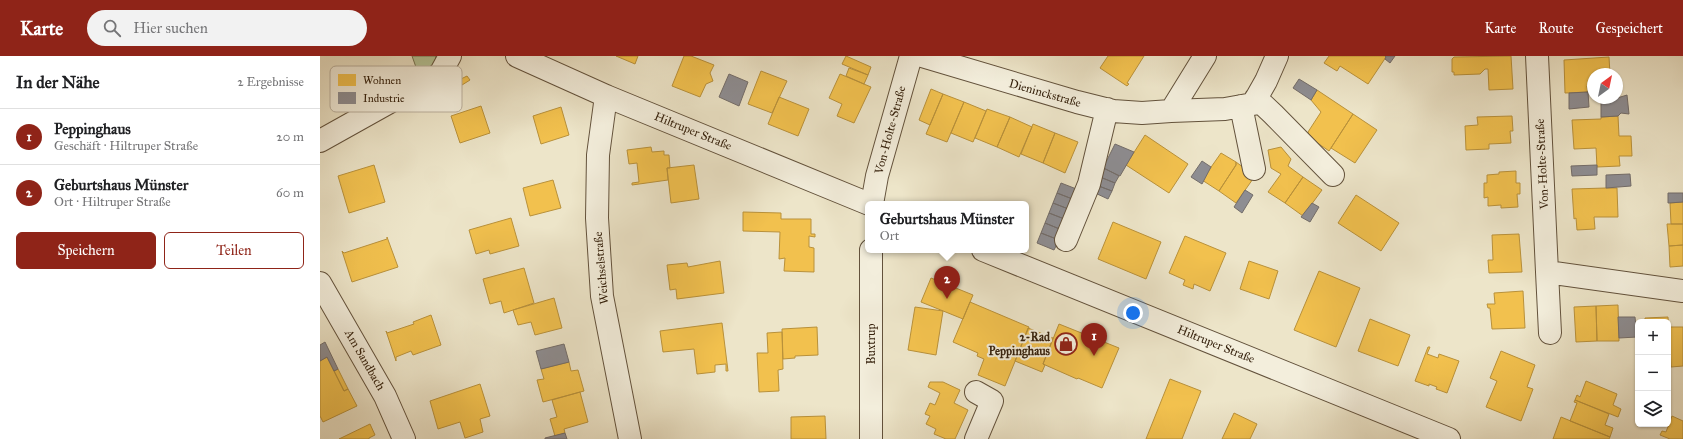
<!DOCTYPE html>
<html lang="de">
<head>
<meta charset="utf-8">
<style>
	body { margin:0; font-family:"IM FELL Great Primer",serif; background:#f2f2f2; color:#202124 }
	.controls { position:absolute; right:12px; bottom:12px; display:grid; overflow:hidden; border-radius:6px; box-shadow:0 1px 3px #0004 }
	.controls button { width:36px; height:36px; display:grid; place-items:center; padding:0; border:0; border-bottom:1px solid #e0e0e0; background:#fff; color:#202124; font:20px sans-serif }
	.compass { position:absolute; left:1267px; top:12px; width:36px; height:36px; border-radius:50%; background:#fff; box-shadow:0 1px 3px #0004; rotate:33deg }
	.you { position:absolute; left:813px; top:257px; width:14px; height:14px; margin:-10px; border:3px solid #fff; border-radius:50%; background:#1a73e8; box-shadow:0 0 0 6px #1a73e833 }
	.badge { display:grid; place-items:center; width:26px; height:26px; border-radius:50%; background:#8f2418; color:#fff; font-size:13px; font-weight:700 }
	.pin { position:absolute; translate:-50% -33px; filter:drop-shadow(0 1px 2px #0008) }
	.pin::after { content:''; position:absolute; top:21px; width:14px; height:12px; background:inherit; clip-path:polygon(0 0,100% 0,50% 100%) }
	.popup { position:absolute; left:545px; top:145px; width:164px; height:52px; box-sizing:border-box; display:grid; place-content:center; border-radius:6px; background:#fff; filter:drop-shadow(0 1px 3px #0005); font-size:13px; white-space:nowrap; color:#757577 }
	.popup b { font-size:15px; color:#202124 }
	.popup::after { content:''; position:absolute; left:50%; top:100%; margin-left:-8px; border:8px solid transparent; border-top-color:#fff }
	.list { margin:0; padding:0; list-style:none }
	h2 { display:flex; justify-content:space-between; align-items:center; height:52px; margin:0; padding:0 16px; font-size:17px }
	h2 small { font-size:13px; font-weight:400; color:#757577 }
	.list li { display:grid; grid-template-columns:26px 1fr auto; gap:12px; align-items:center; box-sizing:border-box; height:56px; padding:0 16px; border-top:1px solid #e0e0e0 }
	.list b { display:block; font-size:15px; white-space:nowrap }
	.list p { margin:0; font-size:13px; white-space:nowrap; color:#757577 }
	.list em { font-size:13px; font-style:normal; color:#757577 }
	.actions { display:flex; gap:8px; padding:12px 16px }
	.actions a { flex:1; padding:9px 0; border:1px solid #8f2418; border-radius:6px; text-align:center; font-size:14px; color:#8f2418 }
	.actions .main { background:#8f2418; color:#fff }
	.icon { flex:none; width:22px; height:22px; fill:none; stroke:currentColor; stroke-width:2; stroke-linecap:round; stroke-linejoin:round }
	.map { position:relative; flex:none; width:1363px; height:383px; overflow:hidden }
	header { display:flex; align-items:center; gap:24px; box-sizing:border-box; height:56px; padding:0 20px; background:#8f2418; color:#fff }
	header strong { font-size:19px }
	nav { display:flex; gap:22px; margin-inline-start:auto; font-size:14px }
	.search { width:280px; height:36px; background:#f2f2f2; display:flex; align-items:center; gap:10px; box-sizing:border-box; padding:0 14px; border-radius:22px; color:#757577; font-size:15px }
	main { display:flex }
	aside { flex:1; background:#fff }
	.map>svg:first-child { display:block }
	.green { fill:#b6c598; stroke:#767352 }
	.homes { fill:#f2c14e; stroke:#b9913a }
	.industry { fill:#8d8d92; stroke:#736d6a }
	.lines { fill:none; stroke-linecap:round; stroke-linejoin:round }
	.minor-casing { stroke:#63523c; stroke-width:24 }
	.minor { stroke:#f3eedc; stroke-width:22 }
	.labels { text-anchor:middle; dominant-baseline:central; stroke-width:4; stroke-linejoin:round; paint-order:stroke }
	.street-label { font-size:12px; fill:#35210d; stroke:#f3eedc }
	.poi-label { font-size:12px; font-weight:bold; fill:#35210d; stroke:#f3eedc; text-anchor:end }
	.key { fill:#f3eedc; stroke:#bab09e; stroke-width:1 }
	.key-label { font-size:11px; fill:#35210d }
</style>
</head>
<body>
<header>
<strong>Karte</strong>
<div class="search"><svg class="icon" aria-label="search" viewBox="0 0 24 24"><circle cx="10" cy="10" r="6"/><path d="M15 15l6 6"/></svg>Hier suchen</div>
<nav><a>Karte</a><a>Route</a><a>Gespeichert</a></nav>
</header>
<main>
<aside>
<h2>In der Nähe<small>2 Ergebnisse</small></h2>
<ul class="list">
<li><span class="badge">1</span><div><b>Peppinghaus</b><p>Geschäft · Hiltruper Straße</p></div><em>20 m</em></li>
<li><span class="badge">2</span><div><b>Geburtshaus Münster</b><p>Ort · Hiltruper Straße</p></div><em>60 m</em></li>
</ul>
<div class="actions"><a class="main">Speichern</a><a>Teilen</a></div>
</aside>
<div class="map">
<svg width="1363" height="383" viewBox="0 0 1363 383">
	<rect width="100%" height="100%" fill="#ede5c9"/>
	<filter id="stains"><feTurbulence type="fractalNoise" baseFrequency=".005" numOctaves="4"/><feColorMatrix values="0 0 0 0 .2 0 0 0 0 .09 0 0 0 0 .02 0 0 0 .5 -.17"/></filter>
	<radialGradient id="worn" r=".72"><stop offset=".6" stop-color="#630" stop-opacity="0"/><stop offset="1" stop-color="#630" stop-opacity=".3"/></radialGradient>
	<path class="green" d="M92 0H116L113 14 59 49 55 41 97 14Z"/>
	<path class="homes" d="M296 0H318L315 8Z
		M364 0H371L394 9 390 17 393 25 386 28 380 41 352 30Z
		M526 0 551 11 548 19 522 8Z
		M788 0H824L807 27 809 28 807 30 780 12Z
		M1009 0H1065L1066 1 1048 28 1020 10 1017 15 1004 7Z
		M1191 0 1193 33 1169 34 1168 13H1165L1160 18 1134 19V16H1132V3L1134 1Z
		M1289 1 1290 18H1273V29L1267 30 1268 36 1245 37 1244 4Z
		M529 12 548 19 544 28 526 20Z
		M441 15 467 25 452 57 428 48Z
		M520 18 551 31 534 67 517 60 522 48 509 42Z
		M147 20 150 24 142 29 139 24Z
		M611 33 623 38 610 69 599 64Z
		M997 34 1033 58 1009 95 989 81 988 76 1001 56 991 44Z
		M623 38 644 46 627 86 606 78Z
		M459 41 489 53 478 80 448 68Z
		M644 46 666 55 653 86 631 77Z
		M161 50 170 77 140 87 131 60Z
		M241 51 249 79 221 88 213 60Z
		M667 53 690 61 677 91 655 82Z
		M1033 58 1057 74 1035 107 1011 92Z
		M1192 60 1193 75H1190L1191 87 1169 88V93L1146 94 1145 70 1158 69 1157 61Z
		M1298 60 1299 80H1311L1312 100H1299L1300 110 1277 111 1276 92 1254 93 1252 64 1281 63V61Z
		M690 61 712 71 699 101 677 91Z
		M713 68 735 77 723 107 701 98Z
		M735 77 758 86 745 117 723 107Z
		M825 79 868 108 849 137 806 109Z
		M331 91 332 96 344 95V99H349L350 112H347L348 124 312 129V127L319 126 317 107 309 108 307 94Z
		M961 91 971 103 968 110 983 121 965 147 948 136 961 118 951 112 948 94Z
		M901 97 916 106V109L899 135 882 124Z
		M916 106 935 120 916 147 899 135 916 109Z
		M54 109 65 146 29 157 18 120Z
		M374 109 379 143 351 147 347 112Z
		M1196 115V127H1200V138H1197L1198 151 1181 152V149L1168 150V141L1164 142V127H1167V119L1179 118V116Z
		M983 121 1002 134 983 160 965 147Z
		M233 124 241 152 210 160 203 132Z
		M1286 132H1297L1298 161H1274L1275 173 1257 174 1256 162 1254 163 1252 133Z
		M1036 139 1079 167 1061 195 1018 167Z
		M1363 146V168H1351L1350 147Z
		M423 156 461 157V163H491V178H495V181L489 180V191L494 192V216L464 215 465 202 459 203 460 176 423 175Z
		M191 162 199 190 170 198 169 194 156 198 149 174Z
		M793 166 841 186 826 223 778 203Z
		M1347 168H1363V189L1349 190Z
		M1199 178 1202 216 1169 217 1168 204H1173L1172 179Z
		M865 180 906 197 890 235 874 228 873 233 863 229 865 224 849 217Z
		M67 181 78 211 32 226 22 195 24 197 67 183Z
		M1363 189V210L1350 211 1349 190Z
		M400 205 404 237 357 243 356 233 350 234 347 209 367 207 368 211Z
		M929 205 958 215 949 243 920 233Z
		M204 212 214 247 184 257 181 245 170 248 163 223Z
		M999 215 1040 232 1016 291 974 274Z
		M611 222 653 239 643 263 601 246Z
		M1203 235 1205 272 1172 273 1170 252H1168L1167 248H1175L1174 237Z
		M234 242 242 272 215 279 211 266 198 269 193 254Z
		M650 246 709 271 685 330 658 319 664 303 657 300 658 297 633 286Z
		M1298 249 1299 285H1277L1276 250Z
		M1276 250 1277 285 1256 286 1254 251Z
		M595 251 623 255 616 299 588 294Z
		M111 259 121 289 93 299 91 295 76 301V305L66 275 67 277 94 268 93 266Z
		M1348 261 1350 300H1348V266H1325V262Z
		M1050 263 1090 279 1078 310 1038 295Z
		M402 267 408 315H406V308L395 309V316L377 318 374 293 343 296 340 275Z
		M739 268 799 292 782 332 758 322 757 323 723 308Z
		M497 271 498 299 475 300V302L463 303 462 273Z
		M1349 271H1363V310L1351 311Z
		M708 272 733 282 723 308 725 309 722 316 695 305Z
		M462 276 463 313 458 314 459 335 439 336 437 297H448L447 277Z
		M1108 291H1110L1107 298 1118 302 1119 298 1139 305 1127 337 1116 333 1117 331 1109 328V330L1095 325Z
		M1181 295 1215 309 1207 331 1213 333 1201 365 1166 351 1177 325 1170 322Z
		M7 301 24 335 28 333 37 350 3 366 0 360V305Z
		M249 306 251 315 258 314 264 335 223 346 217 324 224 323 221 313Z
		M18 313 28 333 24 335 14 315Z
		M850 323 881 335 862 383H826Z
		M1266 325 1297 338 1293 349 1301 353 1298 361 1255 344 1257 339 1260 341Z
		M610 326H623L640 334 634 347 648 354 635 383H626L614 378 616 373 606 368 610 360 605 358 610 347 615 349 620 337 608 331Z
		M160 328 170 360 160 363 163 376 145 382 140 366 118 373 110 345Z
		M260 336 268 366 244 373 245 377 235 380 230 363 237 361 232 344Z
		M1255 344 1289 358 1285 369 1293 372 1290 381 1250 365 1257 347 1254 346Z
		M914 357 937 368 930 383H902Z
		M505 360 506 383H471V361Z
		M1352 360 1363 365V383H1350L1340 379 1342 375 1346 376Z
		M1241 361 1290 381 1289 383H1233Z
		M50 368 55 379 49 382V383H19Z"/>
	<path class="industry" d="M1065 0H1075L1070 7 1065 3 1066 1Z
		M409 18 428 26 419 50 399 41Z
		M979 23 997 34 991 44 973 32Z
		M1268 36 1269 51 1249 53V37Z
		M1307 39 1309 58 1301 57 1298 60 1281 61V47Z
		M795 88 814 96 800 120 783 112Z
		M882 105 891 111 882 128 871 121Z
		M1277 109V119L1252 120 1251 110Z
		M784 112 799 120 795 127 780 121Z
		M1310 118 1311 130 1286 132V119Z
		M780 121 795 127 792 135 776 129Z
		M741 127 759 134 755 144 737 137Z
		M776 129 792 135 788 143 773 136Z
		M925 134 933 139 922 157 914 151Z
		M737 137 755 144 751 154 733 147Z
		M1348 137H1363V146L1348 147Z
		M733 147 751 154 747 164 729 157Z
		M992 147 999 151 990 166 981 161Z
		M729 157 747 164 742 174 725 167Z
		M725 167 742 174 739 184 721 177Z
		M721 177 739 184 734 194 717 187Z
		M1298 261H1315L1317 281 1299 282Z
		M5 286 18 313 14 315 7 301 0 305V289Z
		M244 288 249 306 221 313 216 295Z
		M245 377 247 383H225V382Z"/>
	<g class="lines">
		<g class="minor-casing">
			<path id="minor" d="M197 0 286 40 549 148
				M602 0 757 46 793 55 822 57 851 55 905 53 933 48 946 25 957 0
				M1217 0 1227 216 1363 235
				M286 40 278 99 277 162 282 240 310 383
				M936 42 953 58 1013 119
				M921 50 934 113
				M851 55 885 0
				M0 85 120 18 130 0
				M552 148 557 120 591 0
				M746 184 769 128 787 53
				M663 194 1129 383
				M1227 216 1230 277
				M0 227 65 340 84 383
				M656 336 672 345 656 383
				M551 383V194"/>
		</g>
		<use href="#minor" class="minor"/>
	</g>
	<defs>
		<g id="shop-ring" transform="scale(1.15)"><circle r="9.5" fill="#f3eedc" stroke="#8f2418" stroke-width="1.5"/><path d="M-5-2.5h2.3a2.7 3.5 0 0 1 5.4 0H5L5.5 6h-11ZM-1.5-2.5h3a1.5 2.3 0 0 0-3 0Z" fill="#8f2418"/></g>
	</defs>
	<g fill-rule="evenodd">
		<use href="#shop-ring" x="746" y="288"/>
	</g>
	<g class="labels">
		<g class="street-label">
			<text transform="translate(725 37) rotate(16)">Dieninckstraße</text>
			<text transform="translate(570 74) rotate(-75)">Von-Holte-Straße</text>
			<text transform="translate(373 75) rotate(22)">Hiltruper Straße</text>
			<text transform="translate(1222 108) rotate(-93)">Von-Holte-Straße</text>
			<text transform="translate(281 212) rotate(-95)">Weichselstraße</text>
			<text transform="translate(551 288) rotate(-90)">Buxtrup</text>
			<text transform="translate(896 288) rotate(22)">Hiltruper Straße</text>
			<text transform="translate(45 304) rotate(60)">Am Sandbach</text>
		</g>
		<g class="poi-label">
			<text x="730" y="281">2-Rad<tspan x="730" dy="14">Peppinghaus</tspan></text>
		</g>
	</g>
	<rect x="10" y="10" width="132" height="46" rx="6" class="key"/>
	<rect x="18" y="18" width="18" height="12" fill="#f2c14e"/>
	<rect x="18" y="36" width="18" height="12" fill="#8d8d92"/>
	<g class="key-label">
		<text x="43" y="28">Wohnen</text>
		<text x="43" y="46">Industrie</text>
	</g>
	<rect width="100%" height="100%" filter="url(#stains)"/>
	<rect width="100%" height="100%" fill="url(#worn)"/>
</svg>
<div class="controls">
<button>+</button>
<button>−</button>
<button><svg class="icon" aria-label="layers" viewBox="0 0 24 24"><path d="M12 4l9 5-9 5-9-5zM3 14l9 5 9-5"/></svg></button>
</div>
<svg class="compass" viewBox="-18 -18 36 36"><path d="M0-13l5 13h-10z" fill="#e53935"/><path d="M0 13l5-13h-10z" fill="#757577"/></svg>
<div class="you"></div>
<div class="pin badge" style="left:774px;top:300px">1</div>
<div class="pin badge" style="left:627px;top:243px">2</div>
<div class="popup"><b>Geburtshaus Münster</b>Ort</div>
</div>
</main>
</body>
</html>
